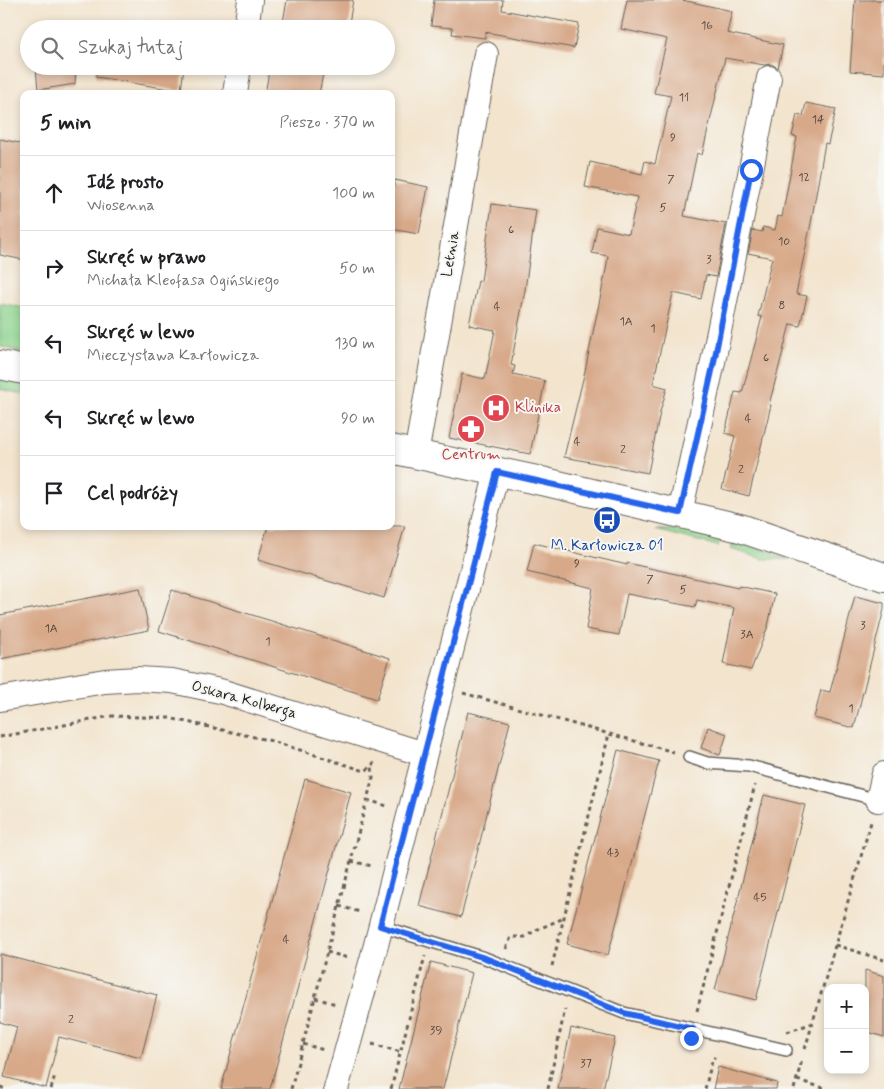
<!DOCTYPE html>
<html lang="pl">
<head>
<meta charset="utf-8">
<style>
	body { margin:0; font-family:Mynerve,sans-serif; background:#f2f2f2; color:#202124 }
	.controls { position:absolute; right:15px; bottom:15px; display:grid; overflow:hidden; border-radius:10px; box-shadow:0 2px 8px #0003 }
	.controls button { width:45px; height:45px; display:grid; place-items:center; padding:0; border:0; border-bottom:1px solid #e0e0e0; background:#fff; color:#202124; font:25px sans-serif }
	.stop { position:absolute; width:15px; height:15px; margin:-11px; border:4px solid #2563eb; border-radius:50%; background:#fff }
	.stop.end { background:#2563eb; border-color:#fff; box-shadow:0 1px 5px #0008 }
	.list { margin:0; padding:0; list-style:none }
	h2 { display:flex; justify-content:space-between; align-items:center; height:65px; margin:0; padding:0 20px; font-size:21px }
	h2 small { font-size:16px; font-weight:400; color:#757577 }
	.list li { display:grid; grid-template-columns:32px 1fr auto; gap:15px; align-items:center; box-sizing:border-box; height:75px; padding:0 20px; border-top:1px solid #e0e0e0 }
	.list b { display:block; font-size:19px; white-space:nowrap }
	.list p { margin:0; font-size:16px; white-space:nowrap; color:#757577 }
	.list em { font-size:16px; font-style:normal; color:#757577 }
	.icon { flex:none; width:28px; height:28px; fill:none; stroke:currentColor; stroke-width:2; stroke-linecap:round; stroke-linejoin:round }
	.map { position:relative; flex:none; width:884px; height:1089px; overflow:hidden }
	.search { position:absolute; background:#fff; box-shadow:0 2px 8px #0003; left:20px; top:20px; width:375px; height:55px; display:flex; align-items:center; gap:12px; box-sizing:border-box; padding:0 18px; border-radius:28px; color:#757577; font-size:19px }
	.panel { position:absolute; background:#fff; box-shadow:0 2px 8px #0003; left:20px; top:90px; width:375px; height:440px; border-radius:10px }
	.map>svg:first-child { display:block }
	.green { fill:#8cd38d; stroke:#547854 }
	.building { fill:#d8a989 }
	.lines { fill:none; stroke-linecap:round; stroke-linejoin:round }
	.service-casing { stroke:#67625a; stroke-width:14 }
	.minor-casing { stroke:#67625a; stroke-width:26 }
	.tertiary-casing { stroke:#67625a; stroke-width:30 }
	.path { stroke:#67625a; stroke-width:3; stroke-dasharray:4 4; stroke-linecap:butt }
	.service { stroke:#fff; stroke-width:11 }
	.minor { stroke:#fff; stroke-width:24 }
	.tertiary { stroke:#fff; stroke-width:28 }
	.route { stroke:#2563eb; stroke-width:6 }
	.labels { text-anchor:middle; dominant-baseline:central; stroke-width:4; stroke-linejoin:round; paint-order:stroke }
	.number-label { font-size:12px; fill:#4b3f37 }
	.street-label { font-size:15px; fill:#1c1c1c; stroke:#f6f6f2 }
	.health-label { font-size:15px; fill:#be3a42; stroke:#f6f6f2; text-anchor:start }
	.transit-label { font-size:15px; fill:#164399; stroke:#f6f6f2 }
</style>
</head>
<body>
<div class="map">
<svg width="884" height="1089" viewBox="0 0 884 1089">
	<rect width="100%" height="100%" fill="#f6f6f2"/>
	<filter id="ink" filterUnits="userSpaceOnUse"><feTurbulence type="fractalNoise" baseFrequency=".02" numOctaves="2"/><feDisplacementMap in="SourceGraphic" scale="10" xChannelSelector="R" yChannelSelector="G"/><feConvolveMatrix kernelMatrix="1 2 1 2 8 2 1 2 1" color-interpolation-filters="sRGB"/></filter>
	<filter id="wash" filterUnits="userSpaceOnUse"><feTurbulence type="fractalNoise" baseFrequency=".0096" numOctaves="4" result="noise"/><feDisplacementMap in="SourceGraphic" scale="20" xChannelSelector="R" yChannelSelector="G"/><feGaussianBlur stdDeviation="1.12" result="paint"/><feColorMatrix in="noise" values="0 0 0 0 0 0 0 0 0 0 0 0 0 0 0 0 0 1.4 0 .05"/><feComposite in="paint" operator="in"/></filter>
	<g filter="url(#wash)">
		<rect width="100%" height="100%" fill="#f3e4cd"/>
		<path class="green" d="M0 303 24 308V353L0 346Z
			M0 378 24 383V394L0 389Z
			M687 529 721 535 718 546 655 530Z
			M733 539 790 559H763L731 549Z"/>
		<g id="blocks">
			<path class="building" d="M287 0H353L348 29H321L283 22Z
				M434 0H503L502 10 579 24 574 48 485 32V38L452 34 453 28 431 26Z
				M627 0H682L732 11 727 33 783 45 778 68 771 64 764 65 725 58 702 155 697 153 684 216 726 224 716 277 706 275 701 299 673 293 653 384 667 388 660 412 648 473 564 457 585 371 606 270 608 256 592 253 597 227 629 234 637 197 585 187 590 162 642 174 645 161 655 164 671 96 654 93 667 39 621 29Z
				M855 0H884V74L850 71Z
				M45 66H76L75 84 38 90 36 68Z
				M97 66H184L181 91 96 77Z
				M270 66H310L324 69 319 94H265Z
				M806 103 836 109 828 144 825 143 811 223 796 294 807 296 800 326 790 324 769 405H771L749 496 722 489 735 436 725 433 735 392 742 393 762 317 758 316 772 258 748 253 753 230 762 232 763 227 775 230 778 216 782 217 797 137 792 136 797 115 803 116Z
				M0 139 24 144V260L0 255Z
				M395 180 428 187 419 234 391 229V202Z
				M492 204 536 210 525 290 511 365 515 366 513 374 545 381 530 454 449 438 462 374 485 379 495 330 469 325 478 281H481Z
				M268 526H405L384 598 258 560Z
				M534 543 627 565V563L738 588 739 586 775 594 768 626 751 670 723 664 734 608 697 600 695 607 627 594 619 635 586 629 593 588 527 572Z
				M140 588 149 630 0 659V615Z
				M172 590 390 658 377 699 159 631Z
				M855 596 884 603V609L854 728 814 718 821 690 830 692Z
				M468 712 510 722 461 917 419 906Z
				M708 727 727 734 720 755 701 748Z
				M618 750 659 761 608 955 567 944Z
				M305 779 351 792 270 1089H221Z
				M764 795 805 805 756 1000 715 990Z
				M0 954 157 995 141 1058 59 1037 46 1088 4 1077 17 1027 0 1022Z
				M431 962 472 973 443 1089H399Z
				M865 970 884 976V1037L865 1031Z
				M571 1028 615 1038 603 1089H558Z
				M718 1067 777 1083 776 1089H713Z"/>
		</g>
	</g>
	<g filter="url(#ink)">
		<use href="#blocks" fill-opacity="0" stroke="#67625a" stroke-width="1"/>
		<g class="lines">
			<g class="service-casing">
				<path id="service" d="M689 757 707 763 749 766 878 800
					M380 926 485 958 624 1013 786 1050"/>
			</g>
			<g class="minor-casing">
				<path id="minor" d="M246 29 250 0
					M235 94 239 66
					M416 455 486 54
					M680 513 713 362 769 78
					M0 699 105 681 138 679 172 681 220 691 424 754
					M878 800 884 774
					M336 1089 376 945 497 472"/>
			</g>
			<g class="tertiary-casing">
				<path id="tertiary" d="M0 365 24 370
					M391 449 546 482 740 528 884 577"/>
			</g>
			<path class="path" d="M463 693 674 752
				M0 737 112 716 169 718 272 741 365 771 372 766 374 762
				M367 800 387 806
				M351 861 372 866
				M339 906 360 912
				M835 945 884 960
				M506 949 511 937H525L536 930 564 918
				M327 952 348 958
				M552 966 609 734
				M315 998 336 1004
				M697 1011 755 785
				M787 1032 813 1023
				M303 1044 324 1050
				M372 1044 401 1052
				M805 1049 871 822
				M797 1080 827 1089
				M0 1087 5 1089
				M51 1089 55 1075
				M291 1089 373 777 372 766
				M391 1089 425 956
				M548 1089 565 1009
				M705 1089 712 1061 715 1057
				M794 1089 802 1060"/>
			<use href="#service" class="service"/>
			<use href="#minor" class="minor"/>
			<use href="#tertiary" class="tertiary"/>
		</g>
	</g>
	<g class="lines" filter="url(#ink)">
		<path class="route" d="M691 1038 693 1029 624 1013 485 958 380 926 497 472 680 513 714 362 751 170"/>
	</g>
	<defs>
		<g id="hospital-disc" transform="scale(1.4375)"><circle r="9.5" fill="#e0444e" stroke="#f6f6f2"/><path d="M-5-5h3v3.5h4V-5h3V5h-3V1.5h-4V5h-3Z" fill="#fff"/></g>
		<g id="pharmacy-disc" transform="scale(1.4375)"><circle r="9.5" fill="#e0444e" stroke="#f6f6f2"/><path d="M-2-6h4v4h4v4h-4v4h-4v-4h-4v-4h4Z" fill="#fff"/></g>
		<g id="bus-disc" transform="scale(1.4375)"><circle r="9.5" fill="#1a4fb4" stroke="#f6f6f2"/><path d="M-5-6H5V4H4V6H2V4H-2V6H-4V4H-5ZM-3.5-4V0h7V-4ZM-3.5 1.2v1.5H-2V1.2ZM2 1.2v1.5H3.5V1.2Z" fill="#fff"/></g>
	</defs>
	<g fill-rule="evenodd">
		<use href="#hospital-disc" x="496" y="408"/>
		<use href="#pharmacy-disc" x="471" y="429"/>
		<use href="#bus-disc" x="607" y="520"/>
	</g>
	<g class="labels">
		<g class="number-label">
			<text x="707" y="26">16</text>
			<text x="684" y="98">11</text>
			<text x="818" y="120">14</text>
			<text x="673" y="138">9</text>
			<text x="804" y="178">12</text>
			<text x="671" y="180">7</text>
			<text x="663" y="208">5</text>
			<text x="511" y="230">6</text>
			<text x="784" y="242">10</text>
			<text x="709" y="260">3</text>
			<text x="782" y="306">8</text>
			<text x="497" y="307">4</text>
			<text x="626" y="322">1A</text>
			<text x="653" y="329">1</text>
			<text x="766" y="358">6</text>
			<text x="748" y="419">4</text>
			<text x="577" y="442">4</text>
			<text x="623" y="450">2</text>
			<text x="741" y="470">2</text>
			<text x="577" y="564">9</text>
			<text x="650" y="580">7</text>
			<text x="683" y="590">5</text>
			<text x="863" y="626">3</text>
			<text x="51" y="629">1A</text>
			<text x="747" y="635">3A</text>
			<text x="268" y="642">1</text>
			<text x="851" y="709">1</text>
			<text x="613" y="853">43</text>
			<text x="760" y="898">45</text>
			<text x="286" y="940">4</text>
			<text x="71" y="1020">2</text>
			<text x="436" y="1031">39</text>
			<text x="586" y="1064">37</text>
		</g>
		<g class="street-label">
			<text transform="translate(451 254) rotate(-80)">Letnia</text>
			<text transform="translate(244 700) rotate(15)">Oskara Kolberga</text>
		</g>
		<g class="health-label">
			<text x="515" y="408">Klinika</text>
			<text x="471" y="455" text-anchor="middle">Centrum</text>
		</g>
		<g class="transit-label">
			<text x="607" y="546">M. Karłowicza 01</text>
		</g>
	</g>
</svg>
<div class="controls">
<button>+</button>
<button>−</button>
</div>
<div class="stop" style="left:751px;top:170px"></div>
<div class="stop end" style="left:691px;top:1038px"></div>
<div class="search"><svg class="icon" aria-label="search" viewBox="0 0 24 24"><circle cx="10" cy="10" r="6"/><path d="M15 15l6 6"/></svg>Szukaj tutaj</div>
<section class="panel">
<h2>5 min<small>Pieszo · 370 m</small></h2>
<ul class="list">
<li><svg class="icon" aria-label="ahead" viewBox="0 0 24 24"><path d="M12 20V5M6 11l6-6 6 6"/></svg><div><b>Idź prosto</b><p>Wiosenna</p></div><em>100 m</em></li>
<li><svg class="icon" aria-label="right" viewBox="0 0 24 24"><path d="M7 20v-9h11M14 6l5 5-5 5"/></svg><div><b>Skręć w prawo</b><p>Michała Kleofasa Ogińskiego</p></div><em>50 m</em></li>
<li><svg class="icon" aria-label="left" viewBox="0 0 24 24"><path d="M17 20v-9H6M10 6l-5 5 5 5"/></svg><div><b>Skręć w lewo</b><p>Mieczysława Karłowicza</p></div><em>130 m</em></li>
<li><svg class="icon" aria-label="left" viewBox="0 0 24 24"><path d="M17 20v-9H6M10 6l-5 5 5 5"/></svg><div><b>Skręć w lewo</b></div><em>90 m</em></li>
<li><svg class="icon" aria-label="arrive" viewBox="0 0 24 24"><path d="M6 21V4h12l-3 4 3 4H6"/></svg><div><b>Cel podróży</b></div></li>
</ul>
</section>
</div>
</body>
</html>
